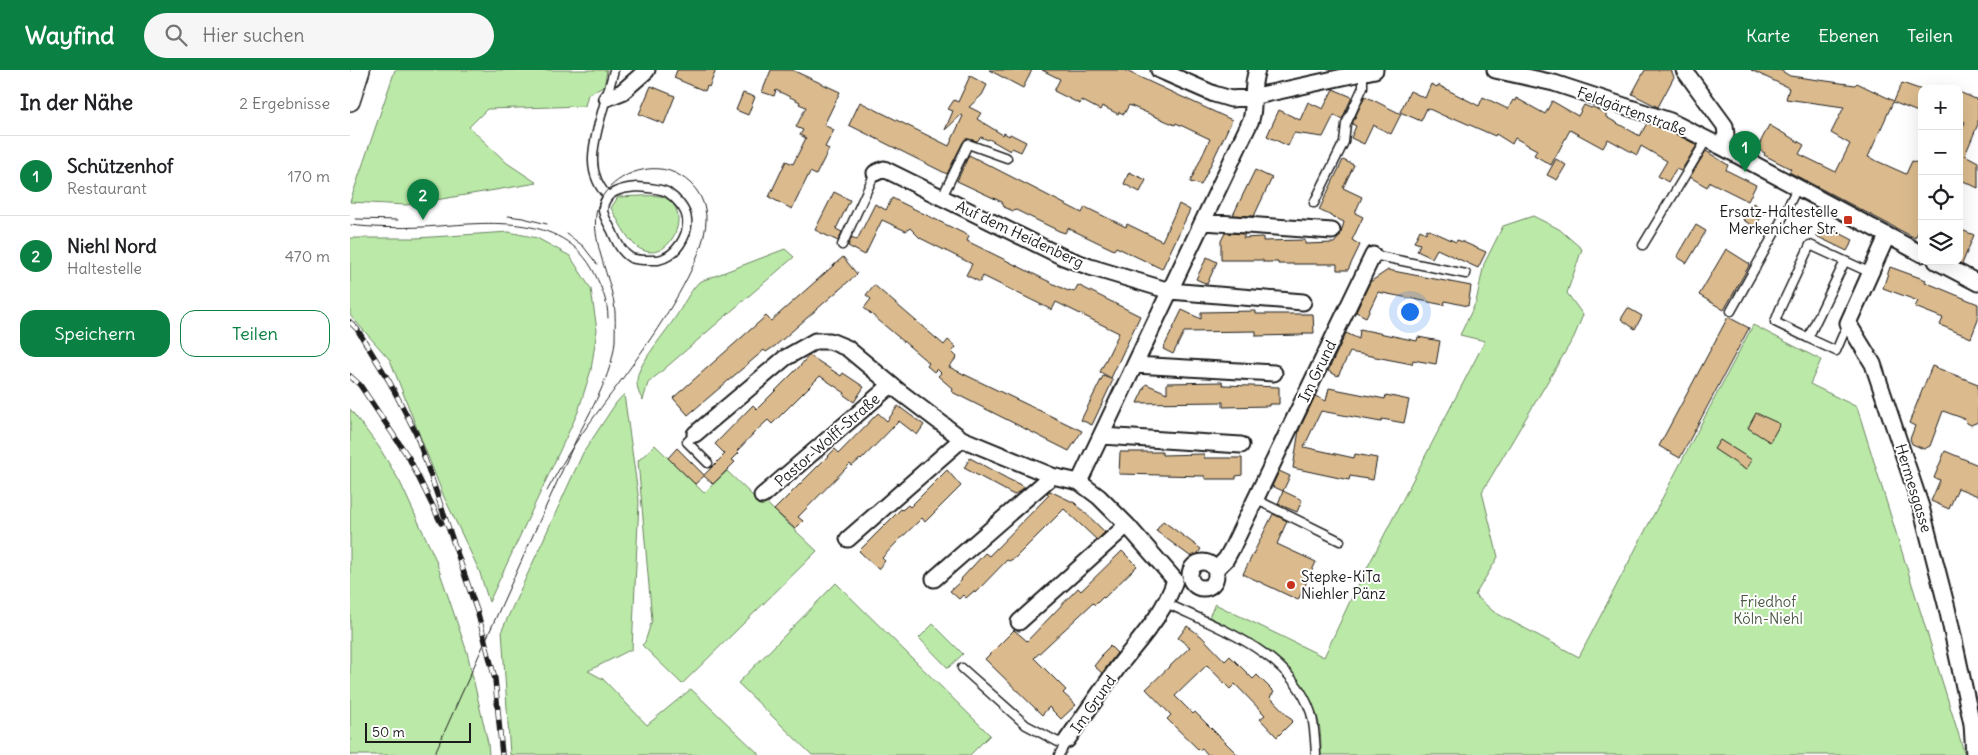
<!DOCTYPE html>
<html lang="de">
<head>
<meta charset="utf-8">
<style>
	body { margin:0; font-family:Delius,sans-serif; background:#f6f6f6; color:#202124 }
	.controls { position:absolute; right:15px; top:15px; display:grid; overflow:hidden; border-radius:10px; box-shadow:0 5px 20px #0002 }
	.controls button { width:45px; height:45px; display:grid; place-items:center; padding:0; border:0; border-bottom:1px solid #e0e0e0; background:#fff; color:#202124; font:25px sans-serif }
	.scale { position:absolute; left:15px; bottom:12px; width:106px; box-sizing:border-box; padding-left:5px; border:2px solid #1c1c1c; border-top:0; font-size:14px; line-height:18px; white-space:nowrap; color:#1c1c1c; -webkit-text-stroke:4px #fff; paint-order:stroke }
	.you { position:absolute; left:1059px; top:241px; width:18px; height:18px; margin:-12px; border:4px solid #fff; border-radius:50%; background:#1a73e8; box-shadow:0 0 0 8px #1a73e833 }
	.badge { display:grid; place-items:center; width:32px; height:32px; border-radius:50%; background:#0b8043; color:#fff; font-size:16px; font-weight:700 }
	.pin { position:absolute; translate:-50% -41px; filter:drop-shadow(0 1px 2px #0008) }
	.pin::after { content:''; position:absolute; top:26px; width:18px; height:15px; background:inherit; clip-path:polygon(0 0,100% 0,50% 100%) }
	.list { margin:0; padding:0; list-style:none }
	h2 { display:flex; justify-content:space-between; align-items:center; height:65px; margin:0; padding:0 20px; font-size:21px }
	h2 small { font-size:16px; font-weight:400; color:#757577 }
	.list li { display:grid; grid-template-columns:32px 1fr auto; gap:15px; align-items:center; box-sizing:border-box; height:80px; padding:0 20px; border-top:1px solid #e0e0e0 }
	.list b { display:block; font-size:19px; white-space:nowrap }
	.list p { margin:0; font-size:16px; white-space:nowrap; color:#757577 }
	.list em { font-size:16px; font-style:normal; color:#757577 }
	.actions { display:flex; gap:10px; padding:15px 20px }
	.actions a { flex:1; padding:11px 0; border:1px solid #0b8043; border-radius:15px; text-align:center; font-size:18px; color:#0b8043 }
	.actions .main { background:#0b8043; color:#fff }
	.icon { flex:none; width:28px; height:28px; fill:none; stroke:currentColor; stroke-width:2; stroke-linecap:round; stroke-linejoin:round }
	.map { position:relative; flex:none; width:1628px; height:685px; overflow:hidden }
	header { display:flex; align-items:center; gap:30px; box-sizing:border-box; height:70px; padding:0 25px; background:#0b8043; color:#fff }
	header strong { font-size:24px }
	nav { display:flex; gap:28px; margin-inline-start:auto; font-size:18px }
	.search { width:350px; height:45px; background:#f6f6f6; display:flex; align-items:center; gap:12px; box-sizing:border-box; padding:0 18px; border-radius:28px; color:#757577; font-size:19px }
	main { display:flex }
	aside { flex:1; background:#fff }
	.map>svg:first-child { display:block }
	.green { fill:#bbeaa8; stroke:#6c8362 }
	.building { fill:#dbbb8e; stroke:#1c1c1c }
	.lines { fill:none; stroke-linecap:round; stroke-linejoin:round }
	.service-casing { stroke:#1c1c1c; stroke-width:11 }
	.minor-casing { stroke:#1c1c1c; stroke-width:19 }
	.tertiary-casing { stroke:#1c1c1c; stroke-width:22 }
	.service { stroke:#fff; stroke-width:8 }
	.minor { stroke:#fff; stroke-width:15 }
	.tertiary { stroke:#fff; stroke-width:19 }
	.tram { stroke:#1c1c1c; stroke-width:1 }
	.rail-casing { stroke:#1c1c1c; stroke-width:5.5 }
	.rail { stroke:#fff; stroke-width:4; stroke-dasharray:11; stroke-linecap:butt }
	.poi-dot { fill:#c8321e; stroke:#fff; stroke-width:2 }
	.labels { text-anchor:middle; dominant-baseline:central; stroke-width:4; stroke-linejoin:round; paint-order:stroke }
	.street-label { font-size:15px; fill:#1c1c1c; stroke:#fff }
	.poi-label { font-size:15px; fill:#1c1c1c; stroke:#fff; text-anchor:end }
	.park-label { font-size:15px; fill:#4c5a46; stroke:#fff }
</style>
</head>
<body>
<header>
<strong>Wayfind</strong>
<div class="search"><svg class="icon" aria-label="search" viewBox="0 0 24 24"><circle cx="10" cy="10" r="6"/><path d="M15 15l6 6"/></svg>Hier suchen</div>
<nav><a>Karte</a><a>Ebenen</a><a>Teilen</a></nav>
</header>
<main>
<aside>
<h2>In der Nähe<small>2 Ergebnisse</small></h2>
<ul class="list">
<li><span class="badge">1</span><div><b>Schützenhof</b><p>Restaurant</p></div><em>170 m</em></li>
<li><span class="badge">2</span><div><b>Niehl Nord</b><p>Haltestelle</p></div><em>470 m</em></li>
</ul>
<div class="actions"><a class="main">Speichern</a><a>Teilen</a></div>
</aside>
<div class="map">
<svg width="1628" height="685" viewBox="0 0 1628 685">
	<rect width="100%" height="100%" fill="#fff"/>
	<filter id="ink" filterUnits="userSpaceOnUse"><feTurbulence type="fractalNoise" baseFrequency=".02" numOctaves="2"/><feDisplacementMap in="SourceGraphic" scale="10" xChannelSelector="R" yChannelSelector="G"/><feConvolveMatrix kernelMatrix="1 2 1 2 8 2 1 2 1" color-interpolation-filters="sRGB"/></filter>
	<g filter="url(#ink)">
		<path class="green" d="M45 0H257L254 17 238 24 235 36 137 39 119 57 157 93 187 113 56 135 0 132Z
			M291 126C297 126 304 125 310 126 348 136 319 200 287 177 276 168 268 150 261 138L268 127Z
			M1183 146 1209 159 1232 179 1217 223 1233 245 1224 267 1132 422 1148 487 1125 525 1144 542 1229 587 1403 255 1471 290 1460 314 1507 337 1615 685H971C971 672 971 655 966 643 950 595 901 570 859 547L865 534 974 587 1001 529 1135 271 1110 265 1126 232 1134 194 1153 156Z
			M159 162 187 168 220 186 241 219 247 260 241 300 228 342 139 532 129 500 94 427 40 290 0 245V168H66Z
			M435 179 444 187 298 313 293 330C287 322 286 314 288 304 293 289 315 263 325 248 333 236 339 222 349 212Z
			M274 324 289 431 282 579 238 601 253 609 297 655 341 619 410 685H160L152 560 233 383 266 333Z
			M0 339 29 377 50 412 85 488 117 582 138 673 139 685H0Z
			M305 375 354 423 377 401 404 427 408 425 467 481 332 614 292 575 295 572 302 550 288 391Z
			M486 513 640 665 620 685H462L388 613Z
			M583 554 613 584 598 598 569 568Z"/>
		<path class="building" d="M327 0H366L359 17 357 16 355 21 324 8Z
			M421 0H442L490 22 474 55 484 60 475 77 479 79 466 105 460 102 442 139 419 127 436 91 443 94 456 68 450 65 453 60 446 57 456 37 449 34 450 32 426 20 424 26 412 22Z
			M639 0H682L673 18Z
			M692 0H774L882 50 851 115 840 112 860 69 826 53 825 55 779 35 774 44 769 42 768 44 752 36 750 40 731 30 730 34 704 21 710 9Z
			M1295 0H1321L1324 7 1308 37 1282 24Z
			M1401 0H1430L1440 6 1505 15 1507 13 1544 31 1552 13 1572 20V34L1568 42 1543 32 1518 87 1556 104 1562 91 1572 95V154L1565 168 1439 102 1441 99 1414 85 1415 83 1407 79 1419 55 1454 75 1449 84 1486 102 1500 74 1481 63 1494 37 1436 29 1439 18Z
			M620 6 637 15 632 25 619 37 631 43 627 49 653 65 654 63 659 66 660 64 676 72 671 82 662 78 660 81 639 69 638 70 631 67 627 71 617 69 613 72 597 104 499 55 510 32 599 76 613 46 611 45 595 60 603 41 598 39 604 30 608 32Z
			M1081 14 1087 17 1088 15 1129 36 1133 27 1158 39 1163 30 1165 31 1166 28 1195 44 1202 31 1228 46 1234 35 1241 38 1243 37 1256 44V47L1290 66 1297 53 1324 63 1347 75 1331 101 1326 99 1318 112 1308 106 1317 91 1291 76 1287 85 1258 69 1253 78 1220 60 1201 95 1184 85 1187 80 1165 68 1162 74 1146 64 1145 66 1104 48 1103 50 1077 38 1071 51 1050 42 1060 21 1075 28Z
			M301 16 325 26 314 54 289 44Z
			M983 19 1002 27 992 49 984 45 973 67 944 63 938 76 917 66 929 40 950 50 958 32 973 39Z
			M1609 22 1628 30V54L1615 85 1628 92V118L1609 109V67L1615 52 1609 49Z
			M393 23 405 27 398 45 386 40Z
			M1015 26 1051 44 1041 64 1023 55 1014 74 1001 68 1006 56 1002 54Z
			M1356 81 1378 95 1376 100 1406 115 1398 131 1360 112 1357 117 1340 107Z
			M619 85 732 143 735 137 776 157 777 154 812 171 829 134 840 140 812 199 766 177 764 180 718 158 715 163 709 161 666 140 663 141 654 137 652 132 607 111Z
			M1206 89 1216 95 1207 110 1197 105Z
			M993 90 1004 95 993 118 1012 127 1005 143 1013 147 1002 170 1010 175 998 200H987V194H928V192H913V190H871V171L875 163 895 164 893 168 913 167V171L955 170V174L984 173 990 166 994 152 969 140Z
			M905 100 922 108 904 146 883 145Z
			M779 102 796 110 790 122 774 114Z
			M484 122 500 130 486 159 492 162 488 171 465 160Z
			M542 128 619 166 617 171 718 221 719 220 724 222 728 215 790 246 761 308 750 302 769 263 706 232 702 240 633 206 630 212 616 205 622 194 570 168 560 158 556 161 532 150 515 185 498 176 502 167 507 170 525 134 536 140Z
			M1403 133 1415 141 1405 157 1393 150Z
			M1472 154 1503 170 1497 181 1466 166Z
			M1346 155 1356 161 1337 193 1327 187Z
			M1077 159 1106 172 1107 170 1113 172 1136 182 1128 198 1087 179 1082 188 1067 181 1070 174 1064 172 1070 160 1076 163Z
			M1609 159 1624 165 1612 194 1609 193Z
			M1376 179 1400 194 1374 240 1349 225Z
			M493 187 507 204 425 276 416 282 414 280 406 287 338 345 323 328 416 246 421 251Z
			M857 187 867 192 857 214 846 209Z
			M1540 197 1576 210 1575 212 1628 234V250L1621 268 1590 255 1593 248 1565 237 1568 231 1533 218Z
			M1038 200 1121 216 1118 236 1095 231 1094 235 1028 222 1016 247 1006 242 1020 212Z
			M524 215 594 275 598 270 606 277 602 282 607 287 599 297 732 361 719 381 602 322 603 319 588 306 591 303 587 299 584 302 577 296 579 293 514 238 521 229 516 225Z
			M1278 238 1292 246 1285 259 1271 249Z
			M832 240 851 249V242L906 241V244H963L964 263H953V265L906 266V261L834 262 823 284 813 279Z
			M1378 247 1399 258 1330 388 1309 376Z
			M1010 259 1067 271 1068 267 1090 271 1086 294 1063 290 1062 294 1000 282 988 306 978 301 996 263 1009 269Z
			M459 285 491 306 493 303 514 317 504 332 494 325 495 323 470 306 422 354 418 350 405 362 387 381 389 383 382 390 385 392 363 414 354 406 345 414 318 388 327 378 354 405 375 384 365 374 403 335 407 339 450 296Z
			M1582 296 1628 314V352L1621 355 1617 353 1615 349 1593 341 1580 376 1574 379 1562 374 1560 369 1565 356 1559 353Z
			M753 306 763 310 742 355 731 350Z
			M872 312 873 315 929 317V334H919V336L873 337V332L787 333 796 314 817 323V313Z
			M979 318 1035 329 1036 325 1059 330 1054 353 1032 349 1031 352 971 341 954 377 1004 388 1005 384 1027 388 1023 410 1000 406 999 410 943 398 949 360 965 326 976 331Z
			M548 336 574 355 567 365 549 351 511 390 510 389 502 396 500 394 448 447 453 451 445 459 424 440 485 379 489 383 528 343 537 351Z
			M1406 343 1430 354 1420 372 1398 358Z
			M1370 370 1402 390 1396 400 1364 379Z
			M1595 381 1628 395V426L1608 418 1599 439 1581 431 1590 410 1584 408Z
			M770 382H812V385L854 384V388H892V405L886 406V409H855V406L769 404Z
			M620 388 658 409 675 417 664 425 614 398Z
			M597 400 611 416 575 452 572 448 546 473 532 488 535 491 528 499 509 481 551 439 552 440 558 435 560 437Z
			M929 401 940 406 933 421 922 416Z
			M700 421 725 433 755 462 747 470 714 439 665 488 659 491 657 490 625 523 624 521 616 528 613 525 609 529 600 521 612 510 611 509 635 483 639 486 699 425 697 423Z
			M933 421 952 430 947 442 928 434Z
			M923 444 937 451 927 474 966 492 948 530 893 504Z
			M813 451 851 479 844 489 806 461Z
			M772 481 787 496 754 528 753 527 745 535 743 533 684 588 716 620 713 623 726 635 711 649 699 637 692 645 635 589 664 560 677 571 728 518 731 521Z
			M837 556 851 566 875 591 880 586 903 609 907 605 924 622 920 627 943 651 927 667 910 649 915 645 885 614 880 619 857 595 825 626 843 644 845 642 888 685H858L852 678 849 680 817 649 821 645 796 619 840 577 828 568Z
			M760 576 767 583 752 603 744 596 752 586 751 585Z"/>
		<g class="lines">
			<g class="service-casing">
				<path id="service" d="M287 117C297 118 308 118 317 122 326 128 336 139 337 149 339 166 325 187 308 190 300 190 289 191 281 188 271 182 266 171 262 161 259 155 253 146 253 140 253 121 274 118 287 117Z
					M258 126C249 118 243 104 243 91 242 69 258 24 264 0
					M592 127 618 74 657 88
					M964 133 994 72 996 54 1013 17V2
					M492 175 525 103
					M1293 175 1357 69
					M1023 185 1116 204
					M1495 191 1458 268 1425 252 1430 239 1460 175 1521 203
					M1381 241 1428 157 1447 118
					M1458 268 1486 281 1498 253
					M345 364 337 372 358 393
					M905 429 990 471
					M816 533C868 558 941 582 961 643 965 657 965 671 966 685
					M612 598 676 655 708 672 717 670
					M709 685 717 670"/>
			</g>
			<g class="minor-casing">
				<path id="minor" d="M809 0 864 24 881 29 902 27 1025 0
					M1145 0 1204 13 1320 51 1370 76 1572 184
					M1334 0 1375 56 1376 65 1370 76
					M257 28 272 22 297 0
					M525 103 534 99 713 187 740 197 820 221 953 232
					M854 152 982 161
					M1537 166 1498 253 1523 294 1571 437 1597 538 1622 654 1624 685
					M1586 191 1628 213
					M785 295 924 303
					M345 364 435 288 465 271H480L497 278 550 322 612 369 702 406 729 412 749 427 777 455 825 510
					M752 366 891 375
					M729 412 901 50C906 32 900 19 907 0
					M412 426 541 315
					M498 469 612 369
					M840 505a13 13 0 1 1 26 0a13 13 0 1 1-26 0Z
					M865 500 876 489 882 478 1023 185
					M584 509 702 406
					M669 552 777 455
					M717 670C734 646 751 621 768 597 789 570 815 543 825 510"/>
			</g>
			<g class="tertiary-casing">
				<path id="tertiary" d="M0 31 10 0"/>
			</g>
			<use href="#service" class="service"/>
			<use href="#minor" class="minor"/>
			<use href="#tertiary" class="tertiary"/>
			<path class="tram" d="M158 146 173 148 197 154
				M6 149 48 150
				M0 155C24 158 48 158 73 157 131 154 213 139 245 204 252 219 258 232 258 248
				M217 164 233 176 247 194
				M84 685 225 372C240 341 262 306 265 271 265 259 266 244 264 233 256 188 220 135 277 105 292 98 310 96 325 103 340 110 351 122 355 139 368 194 258 325 226 372 215 388 206 405 197 421"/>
			<g class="rail-casing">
				<path id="rail" d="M0 252 7 259 39 311 66 363 128 544 145 609 152 685
					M0 306 10 315 59 388 91 453"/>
			</g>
			<use href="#rail" class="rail"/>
		</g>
	</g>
	<g class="poi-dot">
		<rect x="1493" y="145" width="10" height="10" rx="2.5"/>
		<circle cx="941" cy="515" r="5"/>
	</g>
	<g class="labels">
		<g class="street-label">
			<text transform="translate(1282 41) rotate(20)">Feldgärtenstraße</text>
			<text transform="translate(670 164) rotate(25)">Auf dem Heidenberg</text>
			<text transform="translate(967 301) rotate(-64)">Im Grund</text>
			<text transform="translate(477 370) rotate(-41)">Pastor-Wolff-Straße</text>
			<text transform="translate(1564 418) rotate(73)">Hermesgasse</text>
			<text transform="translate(743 634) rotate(-55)">Im Grund</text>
		</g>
		<g class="poi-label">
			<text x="1488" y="141">Ersatz-Haltestelle<tspan x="1488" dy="17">Merkenicher Str.</tspan></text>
			<text x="951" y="506" text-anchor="start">Stepke-KiTa<tspan x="951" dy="17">Niehler Pänz</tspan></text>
		</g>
		<g class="park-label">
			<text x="1418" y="531">Friedhof<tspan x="1418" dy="17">Köln-Niehl</tspan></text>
		</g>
	</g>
</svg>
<div class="controls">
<button>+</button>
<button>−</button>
<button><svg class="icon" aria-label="locate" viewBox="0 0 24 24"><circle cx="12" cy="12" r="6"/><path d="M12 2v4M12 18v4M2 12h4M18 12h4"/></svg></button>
<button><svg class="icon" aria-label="layers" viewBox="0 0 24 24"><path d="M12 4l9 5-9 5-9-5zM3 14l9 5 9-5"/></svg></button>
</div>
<div class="scale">50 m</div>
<div class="you"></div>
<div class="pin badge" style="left:1395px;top:102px">1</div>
<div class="pin badge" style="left:73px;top:150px">2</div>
</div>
</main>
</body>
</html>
